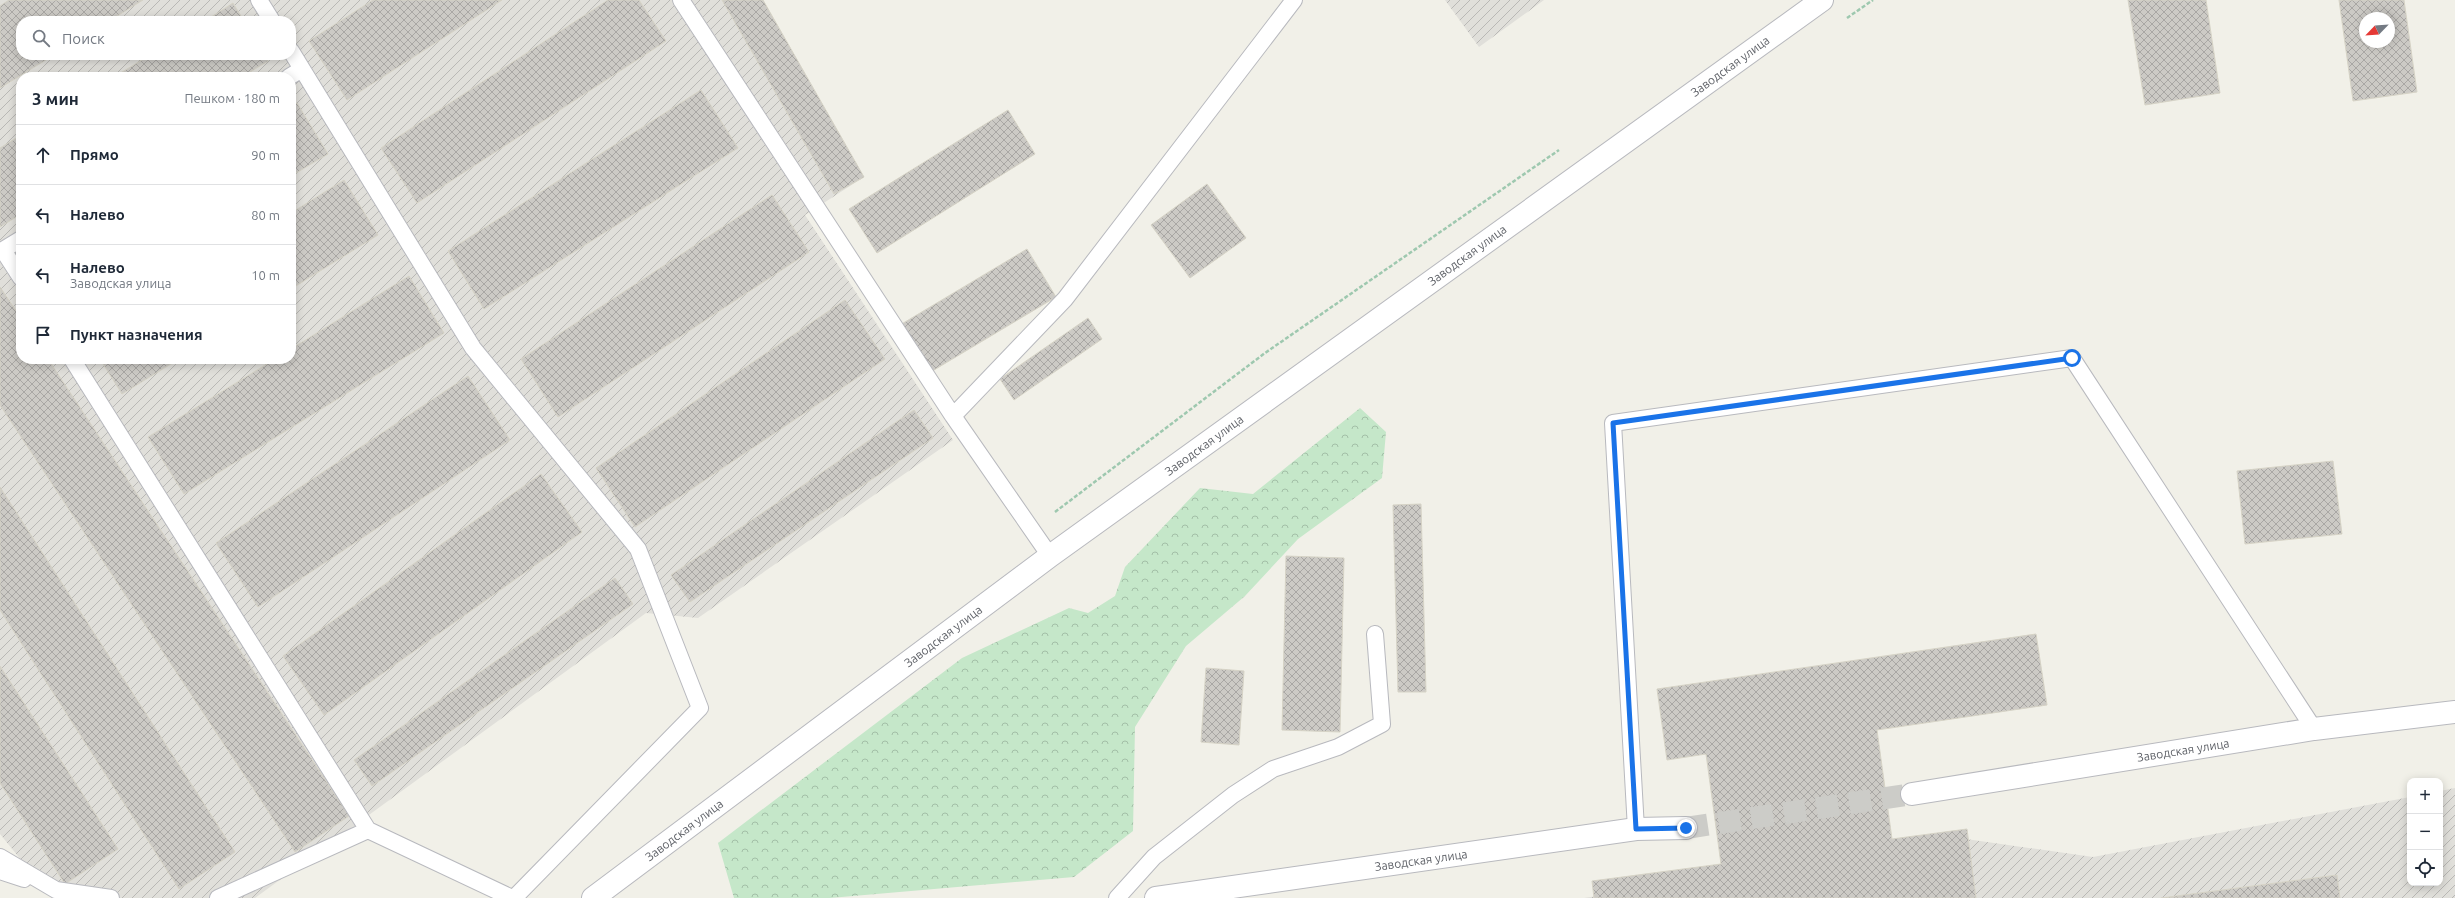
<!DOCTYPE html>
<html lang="ru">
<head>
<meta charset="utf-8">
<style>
	body { margin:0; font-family:Ubuntu,sans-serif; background:#f2f2f3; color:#1f2937 }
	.controls { position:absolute; right:12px; bottom:12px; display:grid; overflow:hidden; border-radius:8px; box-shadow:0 2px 10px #0003 }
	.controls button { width:36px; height:36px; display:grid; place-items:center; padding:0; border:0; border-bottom:1px solid #e0e1e3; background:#fff; color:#1f2937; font:20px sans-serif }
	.compass { position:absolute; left:2359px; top:12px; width:36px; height:36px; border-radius:50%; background:#fff; box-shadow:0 2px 10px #0003; rotate:245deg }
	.stop { position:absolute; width:12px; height:12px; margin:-9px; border:3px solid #1a73e8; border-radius:50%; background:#fff }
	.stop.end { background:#1a73e8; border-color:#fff; box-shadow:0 1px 4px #0008 }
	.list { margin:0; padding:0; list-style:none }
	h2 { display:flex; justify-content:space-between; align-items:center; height:52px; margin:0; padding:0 16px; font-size:17px }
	h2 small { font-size:13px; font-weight:400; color:#747a83 }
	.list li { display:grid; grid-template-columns:26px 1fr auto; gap:12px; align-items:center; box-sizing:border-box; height:60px; padding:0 16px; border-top:1px solid #e0e1e3 }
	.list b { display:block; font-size:15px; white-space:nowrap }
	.list p { margin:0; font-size:13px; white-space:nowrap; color:#747a83 }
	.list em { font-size:13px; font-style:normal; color:#747a83 }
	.icon { flex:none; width:22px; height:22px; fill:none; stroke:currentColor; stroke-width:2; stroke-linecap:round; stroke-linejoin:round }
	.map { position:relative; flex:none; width:2455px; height:898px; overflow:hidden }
	.search { position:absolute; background:#fff; box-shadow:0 2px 10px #0003; left:16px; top:16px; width:280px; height:44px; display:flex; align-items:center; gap:10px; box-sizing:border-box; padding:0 14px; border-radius:16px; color:#747a83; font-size:15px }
	.panel { position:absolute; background:#fff; box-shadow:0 2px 10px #0003; left:16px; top:72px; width:280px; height:292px; border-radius:16px }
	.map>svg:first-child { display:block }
	.industrial { fill:url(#industrial-furrows); fill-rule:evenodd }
	.forest { fill:url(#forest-crowns) }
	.building { fill:url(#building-cross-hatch); stroke:#d6d3c6; fill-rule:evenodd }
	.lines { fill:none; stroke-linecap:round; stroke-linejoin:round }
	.minor-tunnel { stroke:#ccccc8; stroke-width:22; stroke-dasharray:22 11; stroke-linecap:butt }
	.service-casing { stroke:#b8b9be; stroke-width:18 }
	.minor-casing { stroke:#b8b9be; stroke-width:24 }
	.tertiary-casing { stroke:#b8b9be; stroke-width:24 }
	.path { stroke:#9ec8af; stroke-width:2.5; stroke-dasharray:4 2; stroke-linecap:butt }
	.service { stroke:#fff; stroke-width:16 }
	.minor { stroke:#fff; stroke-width:22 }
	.tertiary { stroke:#fff; stroke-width:22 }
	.route { stroke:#1a73e8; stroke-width:5 }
	.labels { text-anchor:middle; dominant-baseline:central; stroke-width:4; stroke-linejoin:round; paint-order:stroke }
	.street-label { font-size:12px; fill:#5f6268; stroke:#fff }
</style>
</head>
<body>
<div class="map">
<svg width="2455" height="898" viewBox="0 0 2455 898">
	<defs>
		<pattern id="industrial-furrows" width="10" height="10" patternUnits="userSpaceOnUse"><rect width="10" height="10" fill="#e0dfda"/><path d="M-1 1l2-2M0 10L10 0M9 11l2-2" fill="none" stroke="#b9b8b5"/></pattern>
		<pattern id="forest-crowns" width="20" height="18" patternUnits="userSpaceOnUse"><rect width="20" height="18" fill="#c5e7c9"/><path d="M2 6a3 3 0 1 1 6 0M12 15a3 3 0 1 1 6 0" fill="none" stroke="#a3bfa7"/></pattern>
		<pattern id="building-cross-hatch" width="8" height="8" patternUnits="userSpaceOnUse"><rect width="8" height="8" fill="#cccac5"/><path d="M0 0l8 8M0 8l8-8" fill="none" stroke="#a9a7a4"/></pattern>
	</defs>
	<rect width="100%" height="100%" fill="#f1f0e8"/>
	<path class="industrial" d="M0 0H763L864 177 805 215 953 440 698 618 646 613 255 898H52L0 834ZM21 21H291V55H21ZM21 77H291V359H21Z
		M1445 0H1544L1479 47Z
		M2455 788V898H1584L1966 839 2093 857 2410 797V883H2440V791Z"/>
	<path class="forest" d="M1360 408 1386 432 1382 478 1298 539 1245 596 1186 646 1135 727 1133 831 1074 877 830 898H734L718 843 962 658 1069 608 1088 613 1115 596 1125 567 1200 488 1253 494Z"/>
	<path class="building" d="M9 0H143L109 21H21V55H54L0 88V6Z
		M373 0H502L347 100 309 41Z
		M608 0H639L666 41 417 203 381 148Z
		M722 0H763L864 177 834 194Z
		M2128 0H2206L2220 93 2145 105Z
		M2339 0H2404L2417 92 2353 101ZM2365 18H2389V42H2365Z
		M233 3 244 21H205Z
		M150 55H265L268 61 242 77H114Z
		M701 90 738 148 484 309 448 251Z
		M297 103 328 154 291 176V106Z
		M1008 110 1035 154 877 253 849 209Z
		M21 135V214L0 227V148Z
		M344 180 378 235 291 289V213Z
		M1207 184 1246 238 1190 278 1151 225Z
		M772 195 809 252 558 417 521 359Z
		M1027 249 1056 297 929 373 900 325Z
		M409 276 444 333 184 494 148 437 275 359H291V349Z
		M0 287 21 318V359H48L349 816 295 852 0 405Z
		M845 300 885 359 635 527 596 468Z
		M1088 318 1102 339 1014 400 1000 379Z
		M100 359H179L122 394Z
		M468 376 510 440 258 607 216 543Z
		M914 410 933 438 690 602 671 575Z
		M2333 461 2342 534 2245 544 2237 471Z
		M541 474 582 532 324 715 283 656Z
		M0 487 235 852 179 889 0 610Z
		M1421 504 1426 692H1398L1393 505Z
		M1286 556 1344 558 1340 732 1282 730Z
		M615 578 633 604 372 786 354 760Z
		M2036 634 2047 705 1877 730 1892 839 1967 829 1976 898H1594L1592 881 1721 864 1706 754 1667 760 1657 689Z
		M0 666 118 849 65 884 0 783Z
		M1206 668 1244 671 1239 745 1201 742Z
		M2337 875 2340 898H2161Z"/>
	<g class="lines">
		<path class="minor-tunnel" d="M1686 828 1912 794"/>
		<g class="service-casing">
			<path id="service" d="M259 0 272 21
				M681 0 953 416 1050 556
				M291 51 473 348 638 549 700 708 514 898
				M289 77 302 69
				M21 239 3 250 21 278
				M72 359 368 830 512 898
				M953 416 1065 299 1294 0
				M1636 829 1613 423 2072 358 2314 729
				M0 857 56 890 111 898
				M0 871 24 879
				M218 898 368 830
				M1117 898 1154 857 1233 795 1273 769 1338 747 1382 724 1375 634"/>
		</g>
		<g class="minor-casing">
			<path id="minor" d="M1912 794 2314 729 2455 712
				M1156 898 1636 829 1686 828"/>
		</g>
		<g class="tertiary-casing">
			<path id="tertiary" d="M593 898 1050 556 1822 0"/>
		</g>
		<path class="path" d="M1847 18 1873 0
			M1055 512 1265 353 1559 150"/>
		<use href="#service" class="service"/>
		<use href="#minor" class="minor"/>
		<use href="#tertiary" class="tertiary"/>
	</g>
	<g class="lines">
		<path class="route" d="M1686 828 1636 829 1613 423 2072 358"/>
	</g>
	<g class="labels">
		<g class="street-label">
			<text transform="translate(1730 66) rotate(-36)">Заводская улица</text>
			<text transform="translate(1467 255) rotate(-36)">Заводская улица</text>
			<text transform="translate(1204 445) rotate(-36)">Заводская улица</text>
			<text transform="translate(943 636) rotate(-37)">Заводская улица</text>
			<text transform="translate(2183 750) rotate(-9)">Заводская улица</text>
			<text transform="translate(684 830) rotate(-37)">Заводская улица</text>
			<text transform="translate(1421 860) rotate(-8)">Заводская улица</text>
		</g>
	</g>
</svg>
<div class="controls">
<button>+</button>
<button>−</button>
<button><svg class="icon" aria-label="locate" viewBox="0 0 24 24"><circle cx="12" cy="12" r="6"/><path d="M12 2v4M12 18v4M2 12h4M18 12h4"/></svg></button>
</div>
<svg class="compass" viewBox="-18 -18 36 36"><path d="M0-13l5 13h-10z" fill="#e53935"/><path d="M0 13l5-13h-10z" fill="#747a83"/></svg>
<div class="stop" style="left:2072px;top:358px"></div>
<div class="stop end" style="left:1686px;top:828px"></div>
<div class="search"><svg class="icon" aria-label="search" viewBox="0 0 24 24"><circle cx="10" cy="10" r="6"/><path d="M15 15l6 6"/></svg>Поиск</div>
<section class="panel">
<h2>3 мин<small>Пешком · 180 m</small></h2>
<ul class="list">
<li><svg class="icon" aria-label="ahead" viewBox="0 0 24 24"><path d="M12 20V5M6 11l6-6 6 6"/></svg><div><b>Прямо</b></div><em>90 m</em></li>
<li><svg class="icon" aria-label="left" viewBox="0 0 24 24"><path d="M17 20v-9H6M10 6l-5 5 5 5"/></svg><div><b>Налево</b></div><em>80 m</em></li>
<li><svg class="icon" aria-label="left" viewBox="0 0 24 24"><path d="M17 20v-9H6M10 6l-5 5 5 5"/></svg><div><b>Налево</b><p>Заводская улица</p></div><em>10 m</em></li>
<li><svg class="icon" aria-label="arrive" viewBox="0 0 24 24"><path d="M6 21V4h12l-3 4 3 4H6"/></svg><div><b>Пункт назначения</b></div></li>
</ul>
</section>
</div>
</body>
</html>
